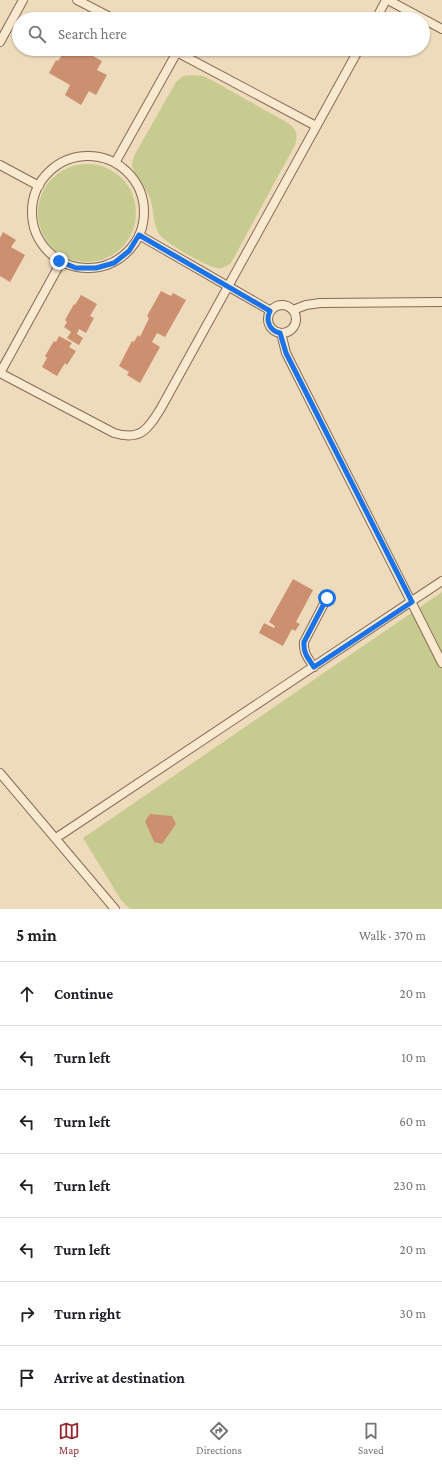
<!DOCTYPE html>
<html lang="en">
<head>
<meta charset="utf-8">
<style>
	body { margin:0; font-family:"Crimson Pro",serif; background:#f6f6f6; color:#202124 }
	.stop { position:absolute; width:12px; height:12px; margin:-9px; border:3px solid #1a73e8; border-radius:50%; background:#fff }
	.stop.end { background:#1a73e8; border-color:#fff; box-shadow:0 1px 4px #0008 }
	.list { margin:0; padding:0; list-style:none }
	h2 { display:flex; justify-content:space-between; align-items:center; height:52px; margin:0; padding:0 16px; font-size:17px }
	h2 small { font-size:13px; font-weight:400; color:#757577 }
	.list li { display:grid; grid-template-columns:26px 1fr auto; gap:12px; align-items:center; box-sizing:border-box; height:64px; padding:0 16px; border-top:1px solid #e0e0e0 }
	.list b { display:block; font-size:15px; white-space:nowrap }
	.list em { font-size:13px; font-style:normal; color:#757577 }
	.icon { flex:none; width:22px; height:22px; fill:none; stroke:currentColor; stroke-width:2; stroke-linecap:round; stroke-linejoin:round }
	.map { position:relative; flex:none; width:442px; height:909px; overflow:hidden }
	.search { position:absolute; background:#fff; box-shadow:0 1px 3px #0004; left:12px; right:12px; top:12px; height:44px; display:flex; align-items:center; gap:10px; box-sizing:border-box; padding:0 14px; border-radius:22px; color:#757577; font-size:15px }
	.sheet { height:500px; background:#fff }
	nav { display:flex; justify-content:space-around; align-items:center; box-sizing:border-box; height:56px; border-top:1px solid #e0e0e0; background:#fff; font-size:11px; color:#757577 }
	nav a { display:grid; justify-items:center; gap:2px }
	nav .on { color:#93262e }
	.map>svg:first-child { display:block }
	.green { fill:#c8cb90 }
	.building { fill:#cc9071 }
	.lines { fill:none; stroke-linecap:round; stroke-linejoin:round }
	.lane-casing { stroke:#856b56; stroke-width:10 }
	.lane { stroke:#f9e9ce; stroke-width:8 }
	.route { stroke:#1a73e8; stroke-width:5 }
</style>
</head>
<body>
<div class="map">
<svg width="442" height="909" viewBox="0 0 442 909">
	<rect width="100%" height="100%" fill="#eddbbc"/>
	<path class="green" d="M193 75 203 76 215 82 288 123C297 130 298 134 295 145L231 263C227 266 222 269 217 268 207 267 164 242 159 234 153 224 154 210 150 198 146 188 136 179 133 169 131 164 133 159 135 154L176 82 183 76Z
		M38 213a49 49 0 1 1 98 0a49 49 0 1 1-98 0Z
		M442 592V909H130L121 900 83 838Z"/>
	<path class="building" d="M79 49H84L90 52 89 54 102 61 97 70 107 75 96 95 89 91 81 105 65 95 70 85 49 73 56 60 58 61 64 52 70 55 74 50 77 52Z
		M3 232 16 240 11 247 25 255 10 282 0 276V238Z
		M161 291 171 296 173 293 186 300 165 337 157 333 152 342 160 347 140 383 127 375 129 372 119 366 132 341 134 342 138 335 140 337 149 318 147 316Z
		M81 295 97 304 90 316 94 318 86 333 79 329 77 334 83 338 79 345 67 338 71 332 64 327 67 322 65 320 74 304 75 305Z
		M59 336 72 343 69 347 76 351 67 365 65 363 57 376 42 367 47 358 45 356 54 341 56 342Z
		M293 579 313 590 296 622 300 624 295 631 292 629 283 646 259 633 264 623 274 628 275 626 269 622Z
		M150 814 172 816 176 824 162 844 154 842 145 821Z"/>
	<g class="lines">
		<g class="lane-casing">
			<path id="lane" d="M77 0 114 19
				M388 0 442 29
				M376 19 386 0
				M0 42 23 0
				M171 49 316 126
				M32 212a56 56 0 1 1 112 0a56 56 0 1 1-112 0Z
				M115 163 177 52
				M0 165 39 186
				M139 235 271 311
				M61 262 0 373 114 433C141 441 148 429 161 408L359 49
				M268 319a14 14 0 1 1 28 0a14 14 0 1 1-28 0Z
				M293 310 306 305 320 303 442 302
				M281 333 286 353 442 663
				M314 667C308 658 303 653 304 642L327 598
				M0 773 115 909
				M56 838 442 581"/>
		</g>
		<use href="#lane" class="lane"/>
	</g>
	<g class="lines">
		<path class="route" d="M59 261 76 268H96L114 263 129 251 139 235 270 311C265 321 270 331 280 333L286 353 412 602 314 667C308 658 303 653 304 642L327 598"/>
	</g>
</svg>
<div class="stop" style="left:327px;top:598px"></div>
<div class="stop end" style="left:59px;top:261px"></div>
<div class="search"><svg class="icon" aria-label="search" viewBox="0 0 24 24"><circle cx="10" cy="10" r="6"/><path d="M15 15l6 6"/></svg>Search here</div>
</div>
<section class="sheet">
<h2>5 min<small>Walk · 370 m</small></h2>
<ul class="list">
<li><svg class="icon" aria-label="ahead" viewBox="0 0 24 24"><path d="M12 20V5M6 11l6-6 6 6"/></svg><div><b>Continue</b></div><em>20 m</em></li>
<li><svg class="icon" aria-label="left" viewBox="0 0 24 24"><path d="M17 20v-9H6M10 6l-5 5 5 5"/></svg><div><b>Turn left</b></div><em>10 m</em></li>
<li><svg class="icon" aria-label="left" viewBox="0 0 24 24"><path d="M17 20v-9H6M10 6l-5 5 5 5"/></svg><div><b>Turn left</b></div><em>60 m</em></li>
<li><svg class="icon" aria-label="left" viewBox="0 0 24 24"><path d="M17 20v-9H6M10 6l-5 5 5 5"/></svg><div><b>Turn left</b></div><em>230 m</em></li>
<li><svg class="icon" aria-label="left" viewBox="0 0 24 24"><path d="M17 20v-9H6M10 6l-5 5 5 5"/></svg><div><b>Turn left</b></div><em>20 m</em></li>
<li><svg class="icon" aria-label="right" viewBox="0 0 24 24"><path d="M7 20v-9h11M14 6l5 5-5 5"/></svg><div><b>Turn right</b></div><em>30 m</em></li>
<li><svg class="icon" aria-label="arrive" viewBox="0 0 24 24"><path d="M6 21V4h12l-3 4 3 4H6"/></svg><div><b>Arrive at destination</b></div></li>
</ul>
</section>
<nav>
<a class="on"><svg class="icon" aria-label="map" viewBox="0 0 24 24"><path d="M3 6l6-2 6 2 6-2v14l-6 2-6-2-6 2zM9 4v14M15 6v14"/></svg>Map</a>
<a><svg class="icon" aria-label="directions" viewBox="0 0 24 24"><path d="M12 3l9 9-9 9-9-9zM9 14v-3h6M13 9l2 2-2 2"/></svg>Directions</a>
<a><svg class="icon" aria-label="saved" viewBox="0 0 24 24"><path d="M7 4h10v16l-5-4-5 4z"/></svg>Saved</a>
</nav>
</body>
</html>
